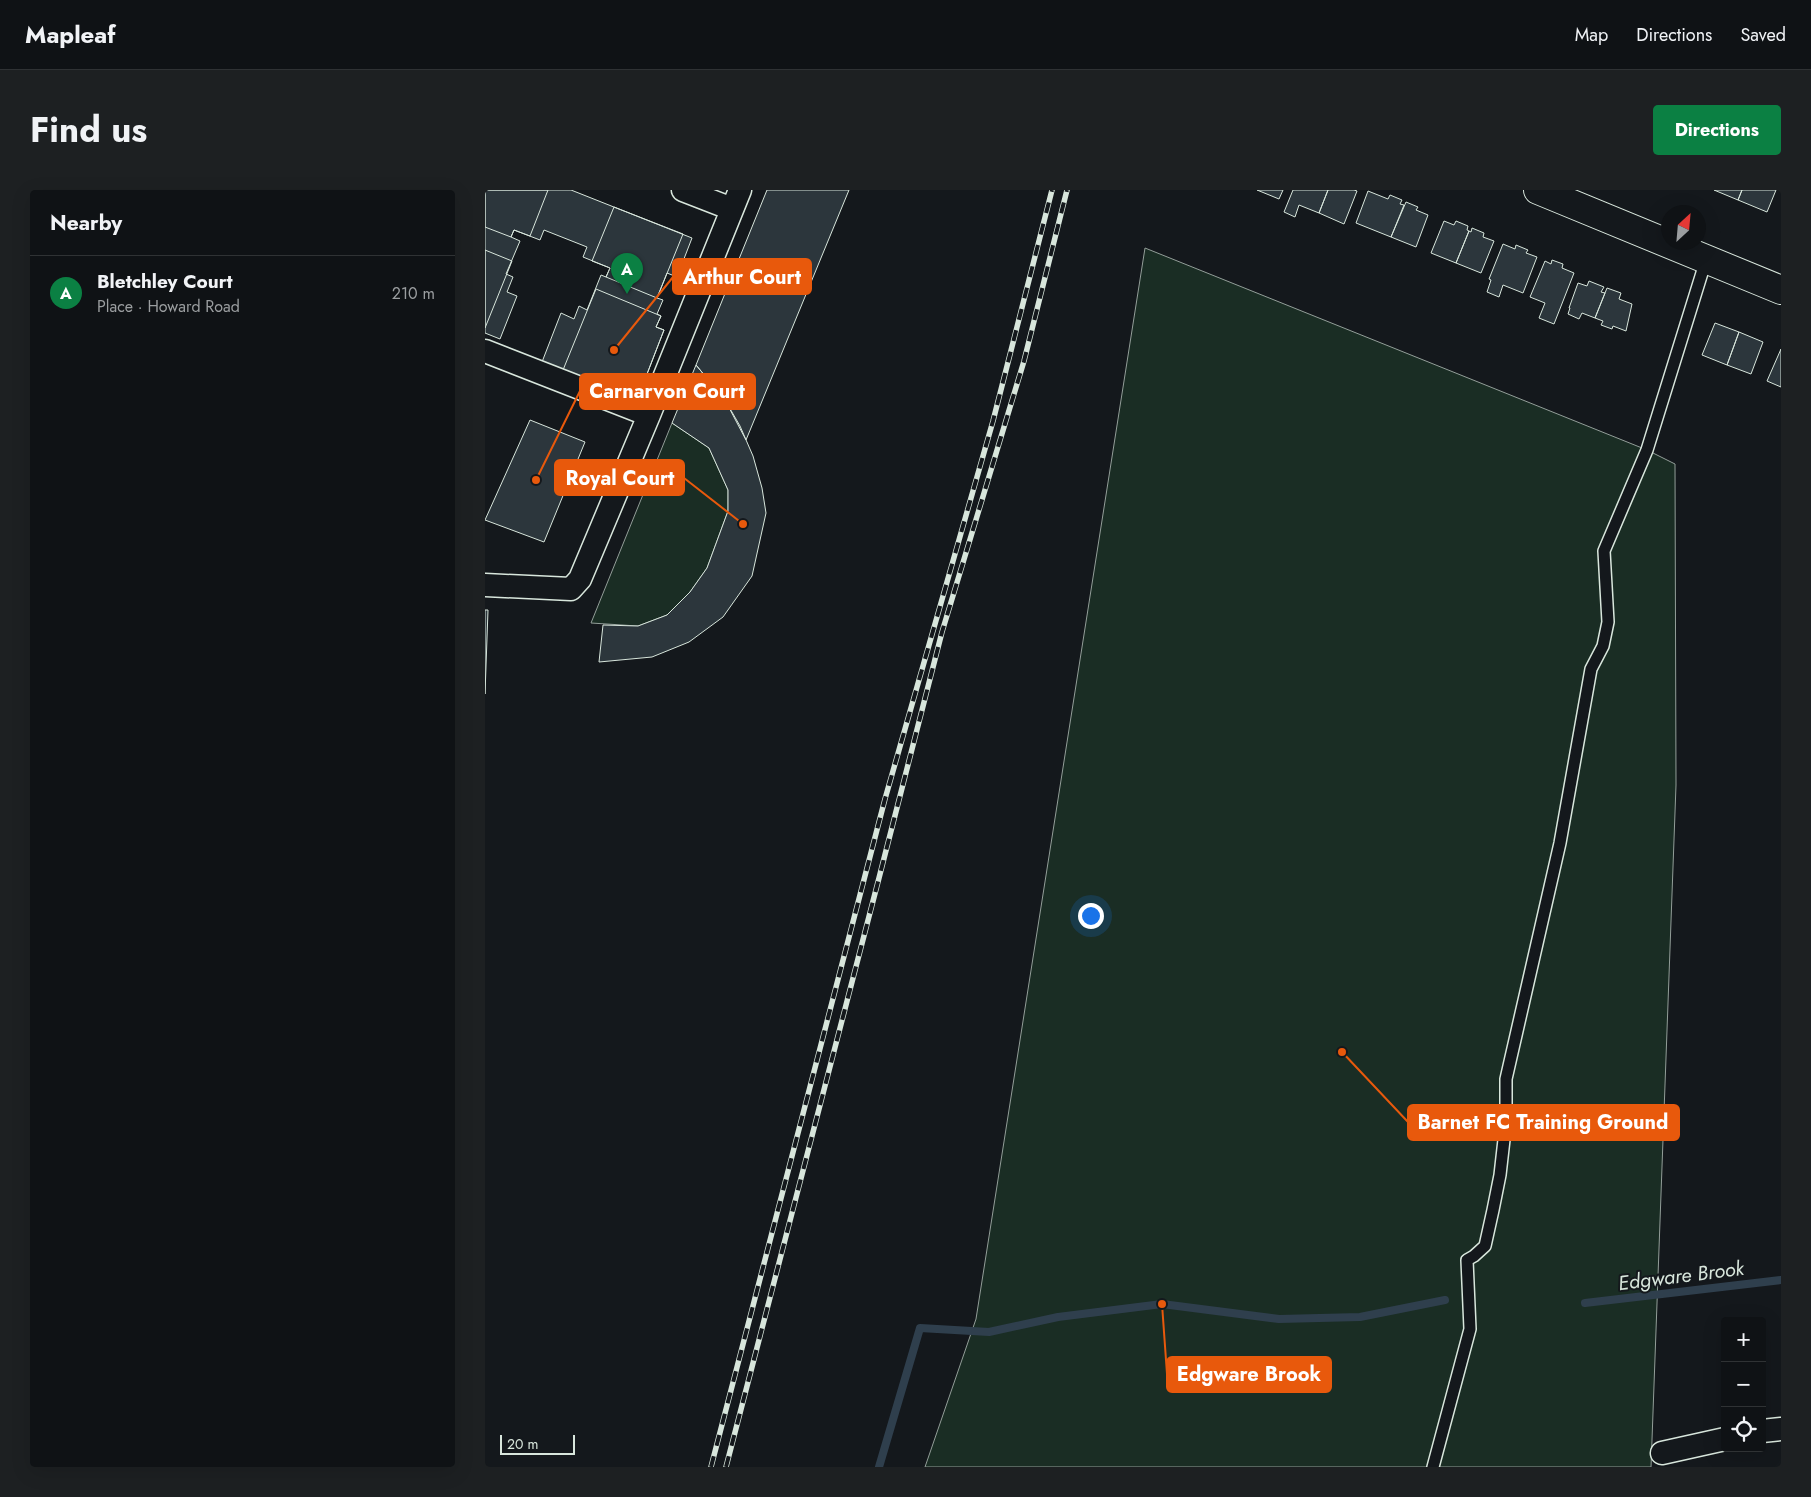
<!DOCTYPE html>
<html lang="en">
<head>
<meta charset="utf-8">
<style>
	body { margin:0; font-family:Jost,sans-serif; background:#1d2022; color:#f1f3f6 }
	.controls { position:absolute; right:15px; bottom:15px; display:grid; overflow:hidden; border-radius:5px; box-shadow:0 5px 20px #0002 }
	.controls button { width:45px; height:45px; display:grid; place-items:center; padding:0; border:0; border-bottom:1px solid #2f3234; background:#0f1215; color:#f1f3f6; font:25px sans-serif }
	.compass { position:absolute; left:1176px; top:15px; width:45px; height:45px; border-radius:50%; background:#0f1215; box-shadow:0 5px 20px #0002; rotate:26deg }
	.scale { position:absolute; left:15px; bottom:12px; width:75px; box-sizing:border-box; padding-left:5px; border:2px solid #d8e6dc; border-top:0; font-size:14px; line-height:18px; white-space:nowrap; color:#d8e6dc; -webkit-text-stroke:4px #14181c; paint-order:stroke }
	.you { position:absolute; left:605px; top:725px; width:18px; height:18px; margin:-12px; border:4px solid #fff; border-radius:50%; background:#1a73e8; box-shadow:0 0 0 8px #1a73e833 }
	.badge { display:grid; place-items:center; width:32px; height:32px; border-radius:50%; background:#0b8043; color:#fff; font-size:16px; font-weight:700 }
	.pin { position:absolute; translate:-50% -41px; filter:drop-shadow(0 1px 2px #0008) }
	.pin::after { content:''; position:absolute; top:26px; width:18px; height:15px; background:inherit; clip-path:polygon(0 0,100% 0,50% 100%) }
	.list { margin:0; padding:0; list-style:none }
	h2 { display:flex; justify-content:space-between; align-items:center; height:65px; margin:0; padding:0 20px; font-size:21px }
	h2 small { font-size:16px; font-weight:400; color:#9b9ea0 }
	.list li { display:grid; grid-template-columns:32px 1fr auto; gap:15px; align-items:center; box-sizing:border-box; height:75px; padding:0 20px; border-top:1px solid #2f3234 }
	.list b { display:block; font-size:19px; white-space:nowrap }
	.list p { margin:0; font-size:16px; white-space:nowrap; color:#9b9ea0 }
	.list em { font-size:16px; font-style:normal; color:#9b9ea0 }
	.icon { flex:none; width:28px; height:28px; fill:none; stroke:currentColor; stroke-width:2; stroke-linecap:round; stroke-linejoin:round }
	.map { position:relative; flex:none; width:1296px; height:1277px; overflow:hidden; border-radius:5px }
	header { display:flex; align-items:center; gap:30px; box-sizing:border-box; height:70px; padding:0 25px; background:#0f1215; border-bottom:1px solid #2f3234 }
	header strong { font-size:24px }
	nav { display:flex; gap:28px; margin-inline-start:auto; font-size:18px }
	.intro { display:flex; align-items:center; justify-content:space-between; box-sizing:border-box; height:120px; padding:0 30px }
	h1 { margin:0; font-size:35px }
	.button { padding:12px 22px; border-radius:5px; background:#0b8043; color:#fff; font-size:18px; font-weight:700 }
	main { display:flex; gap:30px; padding:0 30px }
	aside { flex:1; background:#0f1215; border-radius:5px; box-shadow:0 5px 20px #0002 }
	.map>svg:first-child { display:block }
	.green { fill:#1a2d24; stroke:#939e99 }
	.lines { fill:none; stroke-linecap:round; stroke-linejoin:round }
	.stream { stroke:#2f3f4d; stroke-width:8 }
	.building { fill:#2c363c; stroke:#d8e6dc }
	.service-casing { stroke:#d8e6dc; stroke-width:14 }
	.minor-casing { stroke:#d8e6dc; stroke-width:25 }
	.secondary-casing { stroke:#d8e6dc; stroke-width:30 }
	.service { stroke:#14181c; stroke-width:11 }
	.minor { stroke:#14181c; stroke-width:22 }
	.secondary { stroke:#14181c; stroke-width:28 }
	.rail-casing { stroke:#d8e6dc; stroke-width:5.5 }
	.rail { stroke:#14181c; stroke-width:4; stroke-dasharray:11; stroke-linecap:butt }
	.labels { text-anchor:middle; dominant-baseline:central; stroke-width:4; stroke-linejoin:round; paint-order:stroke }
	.water-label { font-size:20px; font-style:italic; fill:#d8e6dc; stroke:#14181c }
	.leader { fill:none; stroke:#e8590c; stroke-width:2 }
	.callout-dot { fill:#e8590c; stroke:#14181c; stroke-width:2 }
	.callout { fill:#e8590c; stroke:#e8590c; stroke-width:2 }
	.callout-label { font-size:20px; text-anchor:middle; font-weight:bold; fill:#fff }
</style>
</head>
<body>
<header>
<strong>Mapleaf</strong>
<nav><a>Map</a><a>Directions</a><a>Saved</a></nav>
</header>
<div class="intro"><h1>Find us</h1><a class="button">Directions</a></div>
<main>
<aside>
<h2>Nearby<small></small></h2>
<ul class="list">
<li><span class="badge">A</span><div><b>Bletchley Court</b><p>Place · Howard Road</p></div><em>210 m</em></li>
</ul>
</aside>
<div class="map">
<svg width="1296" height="1277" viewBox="0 0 1296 1277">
	<rect width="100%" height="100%" fill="#14181c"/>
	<path class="green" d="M660 58 1162 260 1190 274 1191 595 1166 1277H440L491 1129Z
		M187 233 224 258 243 300V321L222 378 205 402 182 425 153 436 106 433Z"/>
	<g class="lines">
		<path class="stream" d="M1100 1113 1296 1090
			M394 1277 435 1138 504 1142 573 1127 677 1114 794 1129 875 1127 960 1110"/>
	</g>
	<path class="building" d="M0 0H86L207 48 192 87 182 83 172 108 178 110 172 124 176 126 171 137 179 140 152 210 57 172 76 123 89 129 94 116 102 120 116 85 121 87 125 78 98 67 102 57 59 40 55 50 29 40 26 47 35 51 21 84 28 87 22 102 32 106 15 149 0 143Z
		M0 0H63L45 46 29 40 26 47 0 37Z
		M282 0H364L261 250 240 210 211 175Z
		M772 0H798L794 9Z
		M808 0H843L834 23 814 15 810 27 799 22Z
		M843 0H869L872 1 859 34 834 23Z
		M1229 0H1257L1253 10Z
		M1257 0H1291L1282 22 1253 10Z
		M883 1 903 9 905 5 917 10 915 14 919 15 906 47 871 33Z
		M921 12 933 17 931 20 943 25 931 57 906 47Z
		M129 17 198 44 172 108 121 87 125 78 107 71Z
		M959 31 969 35 971 31 983 36 982 40 984 41 971 73 946 63Z
		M987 38 999 43 998 47 1009 51 996 83 971 73 984 41 986 42Z
		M1018 54 1030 59 1031 55 1043 60 1041 63 1052 67 1038 103 1018 95 1014 107 1002 102 1006 90 1004 89Z
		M0 60 27 71 0 138Z
		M1067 70 1078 74 1077 78 1089 83 1069 134 1054 128 1060 113 1045 107 1060 71 1066 74Z
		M1104 91 1119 97 1116 102 1120 103 1110 128 1097 123 1094 129 1083 124 1085 118H1084L1093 93 1102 96Z
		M1122 98 1136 103 1134 109 1147 114 1141 141 1128 136 1127 139 1116 135 1118 131 1110 128Z
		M111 99 176 126 171 137 179 140 152 210 78 180Z
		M1230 133 1254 142 1242 175 1217 165Z
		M1254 142 1278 152 1266 184 1242 175Z
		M1296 159V197L1282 191Z
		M211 175 240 210 255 236 268 266 277 298 281 323 267 386 238 427 204 452 167 467 114 472 118 435 153 436 182 425 205 402 222 378 243 321V300L224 258 187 233Z
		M45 230 100 252 59 352 0 330Z
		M0 420H3L0 504Z"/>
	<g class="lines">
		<g class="service-casing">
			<path id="service" d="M948 1277 985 1139 982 1070 989 1066 1000 1056 1008 1020 1015 985 1021 932V889L1075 653 1106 479 1118 456 1123 432 1119 361 1162 260 1221 70"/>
		</g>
		<g class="minor-casing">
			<path id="minor" d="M198 0 247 19
				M0 161 164 225
				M0 395 86 399 95 389 164 225 255 0
				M1277 1241 1296 1239
				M1177 1263 1240 1249"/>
		</g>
		<g class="secondary-casing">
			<path id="secondary" d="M1053 0 1296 100"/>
		</g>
		<use href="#service" class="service"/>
		<use href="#minor" class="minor"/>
		<use href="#secondary" class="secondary"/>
		<g class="rail-casing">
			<path id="rail" d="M226 1277 400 609 508 231 567 0
				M241 1277 394 688 457 442 539 171 582 0"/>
		</g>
		<use href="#rail" class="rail"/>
	</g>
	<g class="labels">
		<g class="water-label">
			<text transform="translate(1196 1086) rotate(-7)">Edgware Brook</text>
		</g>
	</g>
	<path class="leader" d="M129 160L188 87M51 290L95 201M258 334L199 288M857 862L923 932M677 1114L682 1184"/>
	<g class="callout-dot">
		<circle cx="129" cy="160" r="5"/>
		<circle cx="51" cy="290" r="5"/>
		<circle cx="258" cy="334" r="5"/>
		<circle cx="857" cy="862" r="5"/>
		<circle cx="677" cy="1114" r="5"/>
	</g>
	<g class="callout">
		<rect x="188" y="69" width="138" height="35" rx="5"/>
		<rect x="95" y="184" width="175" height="35" rx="5"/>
		<rect x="70" y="270" width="129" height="35" rx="5"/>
		<rect x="923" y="915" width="271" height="35" rx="5"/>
		<rect x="682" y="1167" width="164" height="35" rx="5"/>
	</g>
	<g class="callout-label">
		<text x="257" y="94">Arthur Court</text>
		<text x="182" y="208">Carnarvon Court</text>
		<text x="135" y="295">Royal Court</text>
		<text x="1058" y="939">Barnet FC Training Ground</text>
		<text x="764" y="1191">Edgware Brook</text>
	</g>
</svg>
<div class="controls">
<button>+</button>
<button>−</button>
<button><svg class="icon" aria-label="locate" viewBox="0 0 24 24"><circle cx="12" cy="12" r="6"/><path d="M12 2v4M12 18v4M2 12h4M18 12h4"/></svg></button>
</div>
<svg class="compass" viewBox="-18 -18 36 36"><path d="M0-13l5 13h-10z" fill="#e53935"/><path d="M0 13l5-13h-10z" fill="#9b9ea0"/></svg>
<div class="scale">20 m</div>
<div class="you"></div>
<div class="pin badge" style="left:142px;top:104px">A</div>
</div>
</main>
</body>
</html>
